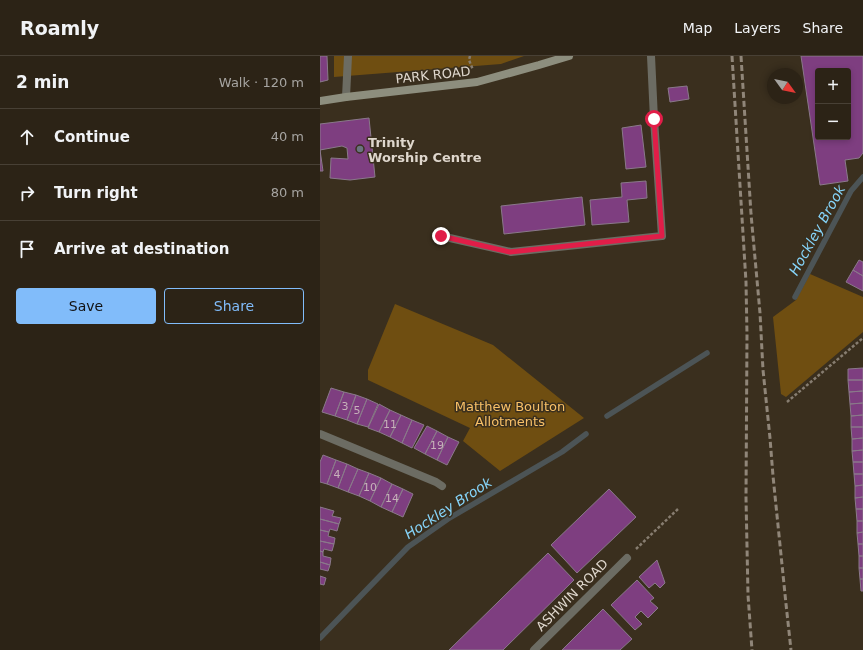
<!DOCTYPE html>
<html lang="en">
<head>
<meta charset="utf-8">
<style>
	body { margin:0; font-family:"DejaVu Sans",sans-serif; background:#382f23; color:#f1f3f6 }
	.controls { position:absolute; right:12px; top:12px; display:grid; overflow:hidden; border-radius:4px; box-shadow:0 2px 6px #0003 }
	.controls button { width:36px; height:36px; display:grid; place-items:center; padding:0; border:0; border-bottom:1px solid #484035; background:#2c2316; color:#f1f3f6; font:20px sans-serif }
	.compass { position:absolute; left:447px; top:12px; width:36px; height:36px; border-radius:50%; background:#2c2316; box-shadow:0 2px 6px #0003; rotate:123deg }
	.stop { position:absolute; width:12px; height:12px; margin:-9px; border:3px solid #e11d48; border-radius:50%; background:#fff }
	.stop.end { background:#e11d48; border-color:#fff; box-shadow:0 1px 4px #0008 }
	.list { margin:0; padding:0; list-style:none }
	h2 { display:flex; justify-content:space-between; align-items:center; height:52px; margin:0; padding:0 16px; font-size:17px }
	h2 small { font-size:13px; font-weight:400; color:#a6a4a1 }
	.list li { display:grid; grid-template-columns:26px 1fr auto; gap:12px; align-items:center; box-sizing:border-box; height:56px; padding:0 16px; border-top:1px solid #484035 }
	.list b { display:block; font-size:15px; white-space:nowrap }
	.list em { font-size:13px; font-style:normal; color:#a6a4a1 }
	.actions { display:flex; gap:8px; padding:12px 16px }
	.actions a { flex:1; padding:9px 0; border:1px solid #81bcfa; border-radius:4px; text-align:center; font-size:14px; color:#81bcfa }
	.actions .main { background:#81bcfa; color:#111 }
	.icon { flex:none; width:22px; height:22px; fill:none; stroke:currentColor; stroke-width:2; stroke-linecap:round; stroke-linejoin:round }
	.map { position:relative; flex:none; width:543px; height:594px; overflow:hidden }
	header { display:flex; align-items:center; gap:24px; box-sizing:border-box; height:56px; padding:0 20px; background:#2c2316; border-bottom:1px solid #484035 }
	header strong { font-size:19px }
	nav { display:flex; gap:22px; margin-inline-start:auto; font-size:14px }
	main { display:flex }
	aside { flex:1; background:#2c2316 }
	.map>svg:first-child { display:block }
	.green { fill:#6f4e11 }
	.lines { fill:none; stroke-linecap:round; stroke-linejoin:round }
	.stream { stroke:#4c5456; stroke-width:5.5 }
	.building { fill:#7e3e80; stroke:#8a798a; fill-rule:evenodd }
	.path { stroke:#877d70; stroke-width:2.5; stroke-dasharray:3 2; stroke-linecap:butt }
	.lane { stroke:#6c6c63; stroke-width:8 }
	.street { stroke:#6c6c63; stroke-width:8 }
	.secondary { stroke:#8d8e7e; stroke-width:8 }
	.rail { stroke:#908679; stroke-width:3; stroke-dasharray:6 3; stroke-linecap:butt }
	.route { stroke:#e11d48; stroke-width:5 }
	.worship-dot { fill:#6b7280; stroke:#3a2f1e; stroke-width:1.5 }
	.labels { text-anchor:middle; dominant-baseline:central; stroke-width:3; stroke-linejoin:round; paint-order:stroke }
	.number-label { font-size:11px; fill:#c7b1ba }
	.street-label { font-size:13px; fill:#dfd7cd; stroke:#3a2f1e }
	.poi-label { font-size:13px; font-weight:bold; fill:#dfd7cd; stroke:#3a2f1e; text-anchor:start }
	.park-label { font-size:13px; fill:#f8c067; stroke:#3a2f1e }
	.water-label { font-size:14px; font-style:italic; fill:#86d4f9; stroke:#3a2f1e }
</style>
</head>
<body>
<header>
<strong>Roamly</strong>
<nav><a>Map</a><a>Layers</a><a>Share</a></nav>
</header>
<main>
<aside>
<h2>2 min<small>Walk · 120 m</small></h2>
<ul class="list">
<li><svg class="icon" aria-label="ahead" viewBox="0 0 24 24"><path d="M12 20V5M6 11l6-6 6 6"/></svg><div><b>Continue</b></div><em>40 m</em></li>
<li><svg class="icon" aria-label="right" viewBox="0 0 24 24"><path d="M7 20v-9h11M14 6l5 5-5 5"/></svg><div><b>Turn right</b></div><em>80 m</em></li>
<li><svg class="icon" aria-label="arrive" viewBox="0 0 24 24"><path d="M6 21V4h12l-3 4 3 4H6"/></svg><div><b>Arrive at destination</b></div></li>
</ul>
<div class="actions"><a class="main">Save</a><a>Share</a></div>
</aside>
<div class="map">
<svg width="543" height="594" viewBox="0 0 543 594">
	<rect width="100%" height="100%" fill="#3a2f1e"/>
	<path class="green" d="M14 0H204L181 8 14 21Z
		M490 218 543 241V276L466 341 461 338 453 261 476 244Z
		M75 248 173 289 264 362 180 415 143 385 150 372 48 324V314Z"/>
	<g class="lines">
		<path class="stream" d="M475 241 531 135 543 121
			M287 360 387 297
			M0 582 88 491 128 463 242 396 266 378"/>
	</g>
	<path class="building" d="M0 0H7L8 24 0 26Z
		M481 0H543V97L539 102 525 104 528 125 500 129ZM498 15H528V81H498Z
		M367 30 369 43 350 46 348 32Z
		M49 62 55 121 30 124 10 122 11 102 28 103 27 92 22 90 0 94 3 115H0V68Z
		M321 69 326 111 306 113 302 72Z
		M326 125 327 142 307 144 309 166 272 169 270 144 302 141 301 127Z
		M262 141 265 169 184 178 181 150Z
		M539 204 543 206V220L533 214Z
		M533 214 543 220V235L526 226Z
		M543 312V324H528V313Z
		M528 324H543V335L529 336Z
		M11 332 24 336 15 360 2 356Z
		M543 335V347L530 348 529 336Z
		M24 336 36 339 27 364 15 360Z
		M36 339 47 343 37 368 27 364Z
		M47 343 58 348 48 371 37 368Z
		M543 347V359L531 360 530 348Z
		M59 348 70 354 59 376 48 372Z
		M70 354 81 359 70 381 59 376Z
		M81 359 92 364 82 387 70 381Z
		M543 359V371H531V360Z
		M92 364 104 369 92 392 82 387Z
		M107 370 117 375 105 398 94 392Z
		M531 371H543V382L532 383Z
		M117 375 128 381 117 404 105 398Z
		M128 381 139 386 127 409 117 404Z
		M543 382V394L532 395V383Z
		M543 394V406H533L532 395Z
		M3 399 16 404 7 428 0 426V406Z
		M16 404 27 408 18 432 7 428Z
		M533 406H543V418H534Z
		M27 408 38 413 28 436 18 432Z
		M38 413 49 417 39 440 28 436Z
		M49 417 61 422 50 445 39 440Z
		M534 418H543V429L535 430Z
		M61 422 72 428 61 451 50 445Z
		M72 428 83 433 72 456 61 451Z
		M543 429V441L535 442V430Z
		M83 433 93 438 83 461 72 456Z
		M289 433 316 461 257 517 231 489Z
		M543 441V453H536L535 442Z
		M0 451 14 455 12 460 21 462 19 468 0 463Z
		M536 453H543V465H537Z
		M0 463 19 468 17 475 10 473 9 476 0 474Z
		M537 465H543V476L537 477Z
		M0 474 9 476 8 480 15 482 14 488 0 485Z
		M543 476V488H538L537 477Z
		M0 485 14 488 12 495 4 493 3 496 0 495Z
		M538 488H543V500H539Z
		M0 495 3 496V500L11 502 10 509 0 506Z
		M228 497 254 524 183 594H129Z
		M539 500H543V512H539Z
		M337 504 345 527 340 532 335 527 329 532 319 521Z
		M0 506 10 509 8 515 0 513Z
		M539 512H543V523H540Z
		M0 520 6 522 4 529 0 528Z
		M540 523H543V535H541Z
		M317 524 334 542 330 545 338 552 328 562 321 555 315 561 322 568 315 574 291 549Z
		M283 553 312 583 300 594H242Z"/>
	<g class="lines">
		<path class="path" d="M150 0 149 4 153 14
			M467 346 543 282
			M316 493 359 452"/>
		<path class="lane" d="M121 180 191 196 342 180 334 63 331 0"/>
		<path class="street" d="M26 41 28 0
			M0 378 116 426 122 430
			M214 594 307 502"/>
		<path class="secondary" d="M0 45 26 41 157 26 219 9 249 0"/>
		<path class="rail" d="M412 0 426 226 427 279 426 442 428 539 432 594
			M421 0 431 158 440 257 443 314 450 382 453 420 466 548 471 594"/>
	</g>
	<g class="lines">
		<path class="route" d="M121 180 190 196 342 180 334 63"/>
	</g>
	<circle class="worship-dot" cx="40" cy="93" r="4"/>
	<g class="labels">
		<g class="number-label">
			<text x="25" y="350">3</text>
			<text x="37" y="354">5</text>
			<text x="70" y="368">11</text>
			<text x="117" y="389">19</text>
			<text x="17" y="418">4</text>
			<text x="50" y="431">10</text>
			<text x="72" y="442">14</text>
		</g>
		<g class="street-label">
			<text transform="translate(113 19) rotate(-6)">PARK ROAD</text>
			<text transform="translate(252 539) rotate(-45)">ASHWIN ROAD</text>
		</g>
		<g class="poi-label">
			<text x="48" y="86">Trinity<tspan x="48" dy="15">Worship Centre</tspan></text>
		</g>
		<g class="park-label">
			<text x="190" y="350">Matthew Boulton<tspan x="190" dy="15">Allotments</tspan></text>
		</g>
		<g class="water-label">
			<text transform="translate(497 174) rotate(-61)">Hockley Brook</text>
			<text transform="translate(128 452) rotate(-33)">Hockley Brook</text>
		</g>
	</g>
</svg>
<div class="controls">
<button>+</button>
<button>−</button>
</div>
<svg class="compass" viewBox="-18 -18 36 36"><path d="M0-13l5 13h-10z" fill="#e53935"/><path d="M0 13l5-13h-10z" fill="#a6a4a1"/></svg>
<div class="stop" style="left:334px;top:63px"></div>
<div class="stop end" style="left:121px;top:180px"></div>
</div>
</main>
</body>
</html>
